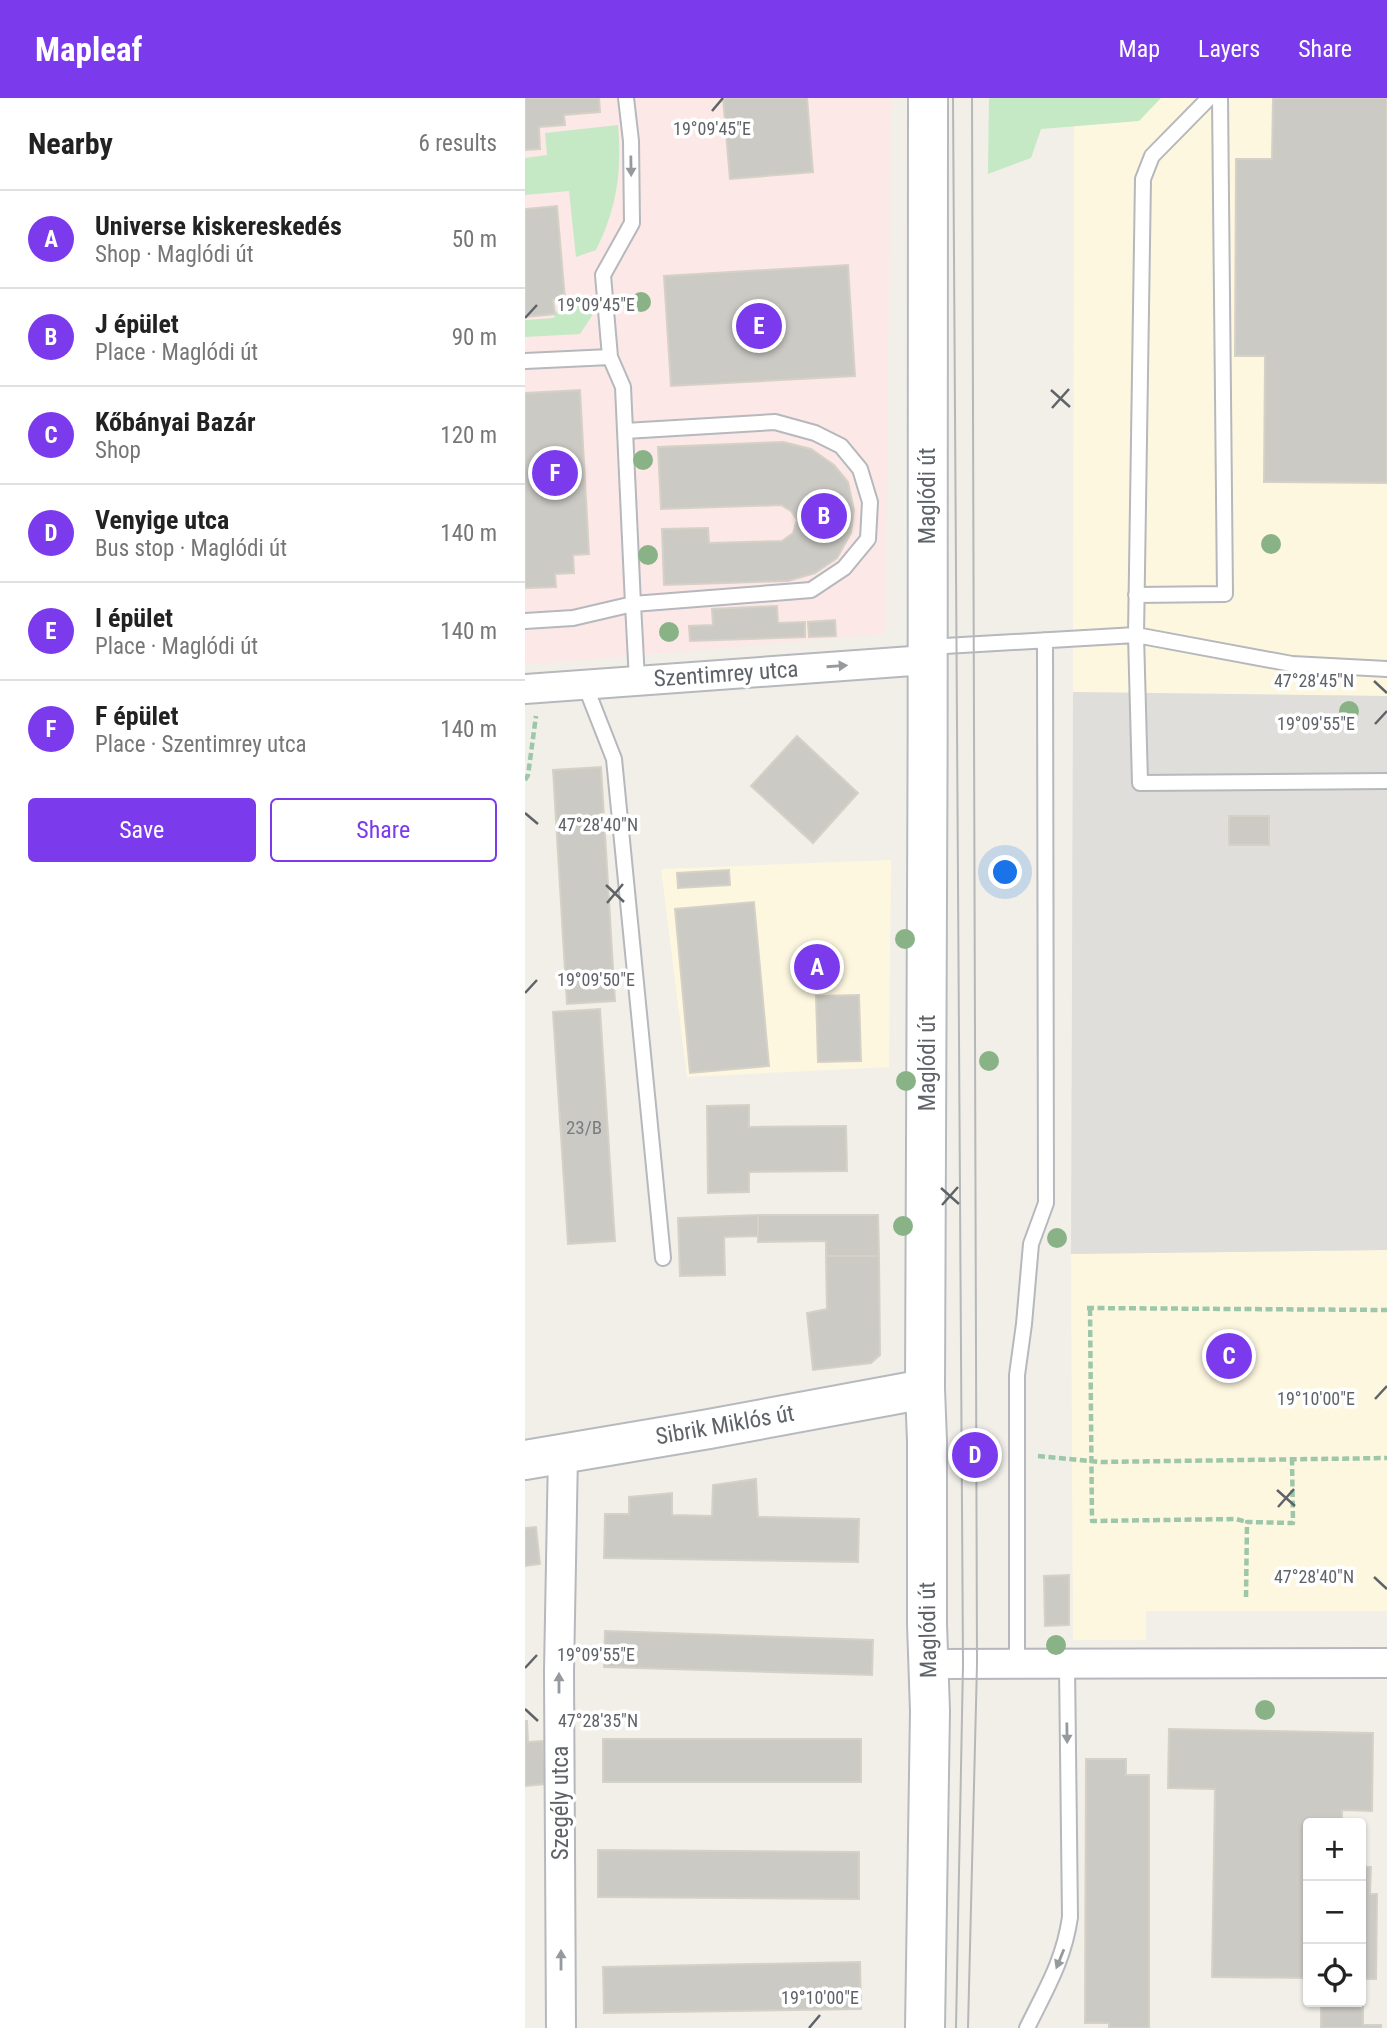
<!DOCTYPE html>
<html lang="en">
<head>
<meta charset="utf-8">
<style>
	body { margin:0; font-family:"Roboto Condensed",sans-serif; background:#f6f6f6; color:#222 }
	.controls { position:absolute; right:21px; bottom:21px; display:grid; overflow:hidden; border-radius:7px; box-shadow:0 2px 5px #0004 }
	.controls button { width:63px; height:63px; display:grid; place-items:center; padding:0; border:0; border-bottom:2px solid #e0e0e0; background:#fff; color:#222; font:35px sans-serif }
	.you { position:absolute; left:481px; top:775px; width:24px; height:24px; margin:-18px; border:5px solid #fff; border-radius:50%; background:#1a73e8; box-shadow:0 0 0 10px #1a73e833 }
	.badge { display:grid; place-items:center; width:46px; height:46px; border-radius:50%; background:#7c3aed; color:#fff; font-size:23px; font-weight:700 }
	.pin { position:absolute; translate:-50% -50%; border:4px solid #fff; box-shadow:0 2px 7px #0006 }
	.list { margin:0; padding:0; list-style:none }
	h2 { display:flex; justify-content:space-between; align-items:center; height:91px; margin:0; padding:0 28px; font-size:30px }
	h2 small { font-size:23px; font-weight:400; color:#767676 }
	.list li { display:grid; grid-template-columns:46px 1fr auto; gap:21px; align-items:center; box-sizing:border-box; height:98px; padding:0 28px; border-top:2px solid #e0e0e0 }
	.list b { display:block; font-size:26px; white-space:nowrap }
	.list p { margin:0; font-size:23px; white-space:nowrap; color:#767676 }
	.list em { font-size:23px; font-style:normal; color:#767676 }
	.actions { display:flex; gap:14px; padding:21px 28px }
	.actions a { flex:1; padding:16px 0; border:2px solid #7c3aed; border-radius:7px; text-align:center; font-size:24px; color:#7c3aed }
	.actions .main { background:#7c3aed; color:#fff }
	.icon { flex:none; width:38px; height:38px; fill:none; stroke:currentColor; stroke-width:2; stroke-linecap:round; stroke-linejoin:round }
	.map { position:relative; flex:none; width:862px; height:1930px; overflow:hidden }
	header { display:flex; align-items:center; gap:42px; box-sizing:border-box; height:98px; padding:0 35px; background:#7c3aed; color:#fff }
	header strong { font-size:33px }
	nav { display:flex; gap:38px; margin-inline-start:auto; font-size:24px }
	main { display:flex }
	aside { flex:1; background:#fff }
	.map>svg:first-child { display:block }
	.commercial { fill:#fef7e0 }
	.industrial { fill:#e0deda }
	.medical { fill:#fce8e6 }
	.green { fill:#c5e8c5 }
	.building { fill:#cccac5; stroke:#d6d1c6; stroke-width:2 }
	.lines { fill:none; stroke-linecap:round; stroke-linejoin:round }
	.lane-casing { stroke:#b5b8bc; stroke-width:18 }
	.street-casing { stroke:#b5b8bc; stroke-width:32 }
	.secondary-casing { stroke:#b6babf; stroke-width:42 }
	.path { stroke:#9cc7a9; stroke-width:4.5; stroke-dasharray:7 3.5; stroke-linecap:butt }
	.lane { stroke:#fff; stroke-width:14 }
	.street { stroke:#fff; stroke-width:28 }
	.secondary { stroke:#fff; stroke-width:38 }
	.tram { stroke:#b6b7b8; stroke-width:2 }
	.tree { fill:#89b387 }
	.oneway { fill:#979a9d }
	.ticks { fill:none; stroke:#5f6368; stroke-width:2.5 }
	.labels { text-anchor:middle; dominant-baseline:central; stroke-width:7; stroke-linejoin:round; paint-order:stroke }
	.number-label { font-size:19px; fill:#7a7d7f }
	.street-label { font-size:23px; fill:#5f6368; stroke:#fff }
	.ticks-label { font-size:18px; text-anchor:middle; fill:#5f6368; stroke:#fff; stroke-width:7; stroke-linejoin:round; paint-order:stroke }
</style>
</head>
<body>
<header>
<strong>Mapleaf</strong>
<nav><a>Map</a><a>Layers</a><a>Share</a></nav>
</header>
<main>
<aside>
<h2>Nearby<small>6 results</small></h2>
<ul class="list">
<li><span class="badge">A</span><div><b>Universe kiskereskedés</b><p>Shop · Maglódi út</p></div><em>50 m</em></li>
<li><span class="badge">B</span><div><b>J épület</b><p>Place · Maglódi út</p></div><em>90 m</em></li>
<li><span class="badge">C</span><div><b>Kőbányai Bazár</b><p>Shop</p></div><em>120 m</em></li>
<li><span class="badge">D</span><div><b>Venyige utca</b><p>Bus stop · Maglódi út</p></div><em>140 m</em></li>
<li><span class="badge">E</span><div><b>I épület</b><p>Place · Maglódi út</p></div><em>140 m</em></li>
<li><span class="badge">F</span><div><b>F épület</b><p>Place · Szentimrey utca</p></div><em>140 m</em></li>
</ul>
<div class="actions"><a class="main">Save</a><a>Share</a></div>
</aside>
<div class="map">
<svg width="862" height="1930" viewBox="0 0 862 1930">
	<rect width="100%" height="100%" fill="#f1efe8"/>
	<path class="commercial" d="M549 0H862V598L548 594Z
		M366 762 364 969 162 979 136 771Z
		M862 1152V1513H621V1542H548L546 1156Z"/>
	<path class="industrial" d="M548 594 862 598V1152L546 1156Z"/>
	<path class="medical" d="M0 0H366L360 536 0 567Z"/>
	<path class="green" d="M464 0H636L614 23 516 31 506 60 463 76Z
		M93 27C97 74 92 110 71 152L51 159 44 93 0 97V60L22 57 20 35Z
		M67 197 70 213 55 236 0 239V222L29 220 35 204Z"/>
	<path class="building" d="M0 0H74L75 14 39 17 40 27 14 29 15 51 0 52Z
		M198 0H282L288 74 205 81Z
		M748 0H862V385L739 384 740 258H710L711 61H747Z
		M32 108 40 201 28 202 30 216 0 219V111Z
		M323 167 330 278 146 288 139 178Z
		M55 292 64 456 48 457 49 475 30 476 31 489 0 490V295Z
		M258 344 286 351 309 367 323 384 329 412 326 435 312 460 290 475 263 483 139 487 137 431 183 430 184 445 257 443 268 435 272 422 266 413 256 407 136 411 133 349Z
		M252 508 253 525 280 524V539L165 543 164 528 188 527 187 511Z
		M310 522 311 538 284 539 283 524Z
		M272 638 333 695 288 745 226 688Z
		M76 669 90 903 42 906 28 672Z
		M704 718H744V747H704Z
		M204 772 205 787 153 790 152 775Z
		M229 804 244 968 165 975 150 811Z
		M334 897 336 963 293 964 291 898Z
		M75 911 90 1143 43 1146 28 914Z
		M224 1007V1029L321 1028 322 1073 224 1074V1094L183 1095 182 1008Z
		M233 1117V1138L199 1139 200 1177 155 1178 153 1120Z
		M233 1117H353L354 1158H301V1143L233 1144Z
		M301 1158H354L355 1257 346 1265 288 1272 282 1215 302 1211Z
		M231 1381 233 1419 334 1421 333 1464 79 1460 80 1416H104V1399L147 1395V1417L187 1418 188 1387Z
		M11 1429 15 1466 0 1468V1430Z
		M544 1477V1527L520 1528 519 1478Z
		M80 1533 348 1542 347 1577 79 1569Z
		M0 1623H2L3 1644 18 1643 21 1686 0 1688Z
		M644 1631 848 1635 847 1713 817 1712V1725H783V1880L687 1879 690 1691 643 1690Z
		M78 1641H336V1684H78Z
		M561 1661H601V1677H624V1930H584V1925H560Z
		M73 1752 334 1754V1801L73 1799Z
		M836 1769H846L845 1796H852L851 1881H836Z
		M335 1864 336 1911 79 1915 78 1869Z
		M796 1908 838 1909V1927H856V1930H796Z"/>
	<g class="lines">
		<g class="lane-casing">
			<path id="lane" d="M684 0 627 58 618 81 611 537 615 685 862 683
				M0 263 85 259
				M100 333 250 324 290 335 316 348 335 371 345 404 343 441 319 470 286 492 108 506 112 582
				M611 497 700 496 695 0
				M0 523 48 520 108 506 98 289 85 259 78 177 107 125 106 43 101 0
				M403 549 611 537 767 566 862 571
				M60 587 89 661 138 1160
				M492 1566V1277L499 1226 506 1146 521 1105 520 542
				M502 1930C521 1891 539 1862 545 1819L542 1567"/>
		</g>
		<g class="street-casing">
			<path id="street" d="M0 591 401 562
				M403 1566 862 1565
				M36 1930 34 1574 38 1355"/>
		</g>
		<g class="secondary-casing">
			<path id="secondary" d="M0 1362 184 1331 400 1291
				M400 1930 405 1613 402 1526V1343L400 1291C404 861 402 430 403 0"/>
		</g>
		<path class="path" d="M0 682 3 677 11 618
			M562 1210 862 1212
			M565 1211 567 1423 711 1421 722 1424
			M513 1358 576 1364 862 1360
			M721 1499 722 1424 768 1425 767 1361"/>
		<use href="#lane" class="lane"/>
		<use href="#street" class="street"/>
		<use href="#secondary" class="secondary"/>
		<path class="tram" d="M428 0 438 1566 431 1930
			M443 1930 452 1566 447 0"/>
	</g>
	<g class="tree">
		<circle cx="116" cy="204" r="10"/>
		<circle cx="118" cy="362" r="10"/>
		<circle cx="746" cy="446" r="10"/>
		<circle cx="123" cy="457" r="10"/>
		<circle cx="144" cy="534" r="10"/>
		<circle cx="824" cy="613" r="10"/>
		<circle cx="380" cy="841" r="10"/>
		<circle cx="464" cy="963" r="10"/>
		<circle cx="381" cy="983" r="10"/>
		<circle cx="378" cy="1128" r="10"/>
		<circle cx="532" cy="1140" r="10"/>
		<circle cx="531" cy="1547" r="10"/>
		<circle cx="740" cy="1612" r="10"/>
	</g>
	<defs><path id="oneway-solid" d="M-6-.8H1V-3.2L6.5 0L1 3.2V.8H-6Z" transform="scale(1.75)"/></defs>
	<g class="oneway">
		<use href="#oneway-solid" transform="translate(106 68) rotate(89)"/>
		<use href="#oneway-solid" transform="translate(312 568) rotate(-4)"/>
		<use href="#oneway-solid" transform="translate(34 1585) rotate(-90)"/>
		<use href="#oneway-solid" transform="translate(542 1635) rotate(89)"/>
		<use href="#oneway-solid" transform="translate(535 1861) rotate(112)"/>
		<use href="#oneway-solid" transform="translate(36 1862) rotate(-90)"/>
	</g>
	<path class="ticks" d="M187 13 198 0M0 220 12 207M526 292 545 309M527 310 544 291M849 583 862 595M850 626 862 613M0 715 13 726M81 787 99 804M82 805 98 786M0 895 12 882M416 1090 434 1106M417 1107 433 1089M850 1301 862 1288M752 1392 770 1408M753 1409 769 1391M849 1479 862 1491M0 1570 12 1557M0 1611 13 1623M284 1930 295 1917"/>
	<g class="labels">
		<g class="number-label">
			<text x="59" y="1029">23/B</text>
		</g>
		<g class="street-label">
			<text transform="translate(402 398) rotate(-90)">Maglódi út</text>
			<text transform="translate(201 576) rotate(-4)">Szentimrey utca</text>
			<text transform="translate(402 965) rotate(-90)">Maglódi út</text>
			<text transform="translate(200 1327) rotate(-10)">Sibrik Miklós út</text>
			<text transform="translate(403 1532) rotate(-91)">Maglódi út</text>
			<text transform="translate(35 1705) rotate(-90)">Szegély utca</text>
		</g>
	</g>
	<g class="ticks-label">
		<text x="187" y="37">19°09'45"E</text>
		<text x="71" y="213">19°09'45"E</text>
		<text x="789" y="589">47°28'45"N</text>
		<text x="791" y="632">19°09'55"E</text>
		<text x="73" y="733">47°28'40"N</text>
		<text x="71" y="888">19°09'50"E</text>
		<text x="791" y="1307">19°10'00"E</text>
		<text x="789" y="1485">47°28'40"N</text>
		<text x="71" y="1563">19°09'55"E</text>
		<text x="73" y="1629">47°28'35"N</text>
		<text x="295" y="1906">19°10'00"E</text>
	</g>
</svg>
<div class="controls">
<button>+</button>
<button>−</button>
<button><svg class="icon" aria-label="locate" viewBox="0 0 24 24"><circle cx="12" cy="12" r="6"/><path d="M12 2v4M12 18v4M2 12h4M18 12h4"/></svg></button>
</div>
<div class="you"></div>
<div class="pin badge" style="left:292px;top:869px">A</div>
<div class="pin badge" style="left:299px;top:418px">B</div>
<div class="pin badge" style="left:704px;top:1258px">C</div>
<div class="pin badge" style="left:450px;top:1357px">D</div>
<div class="pin badge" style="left:234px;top:228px">E</div>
<div class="pin badge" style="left:30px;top:375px">F</div>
</div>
</main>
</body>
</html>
